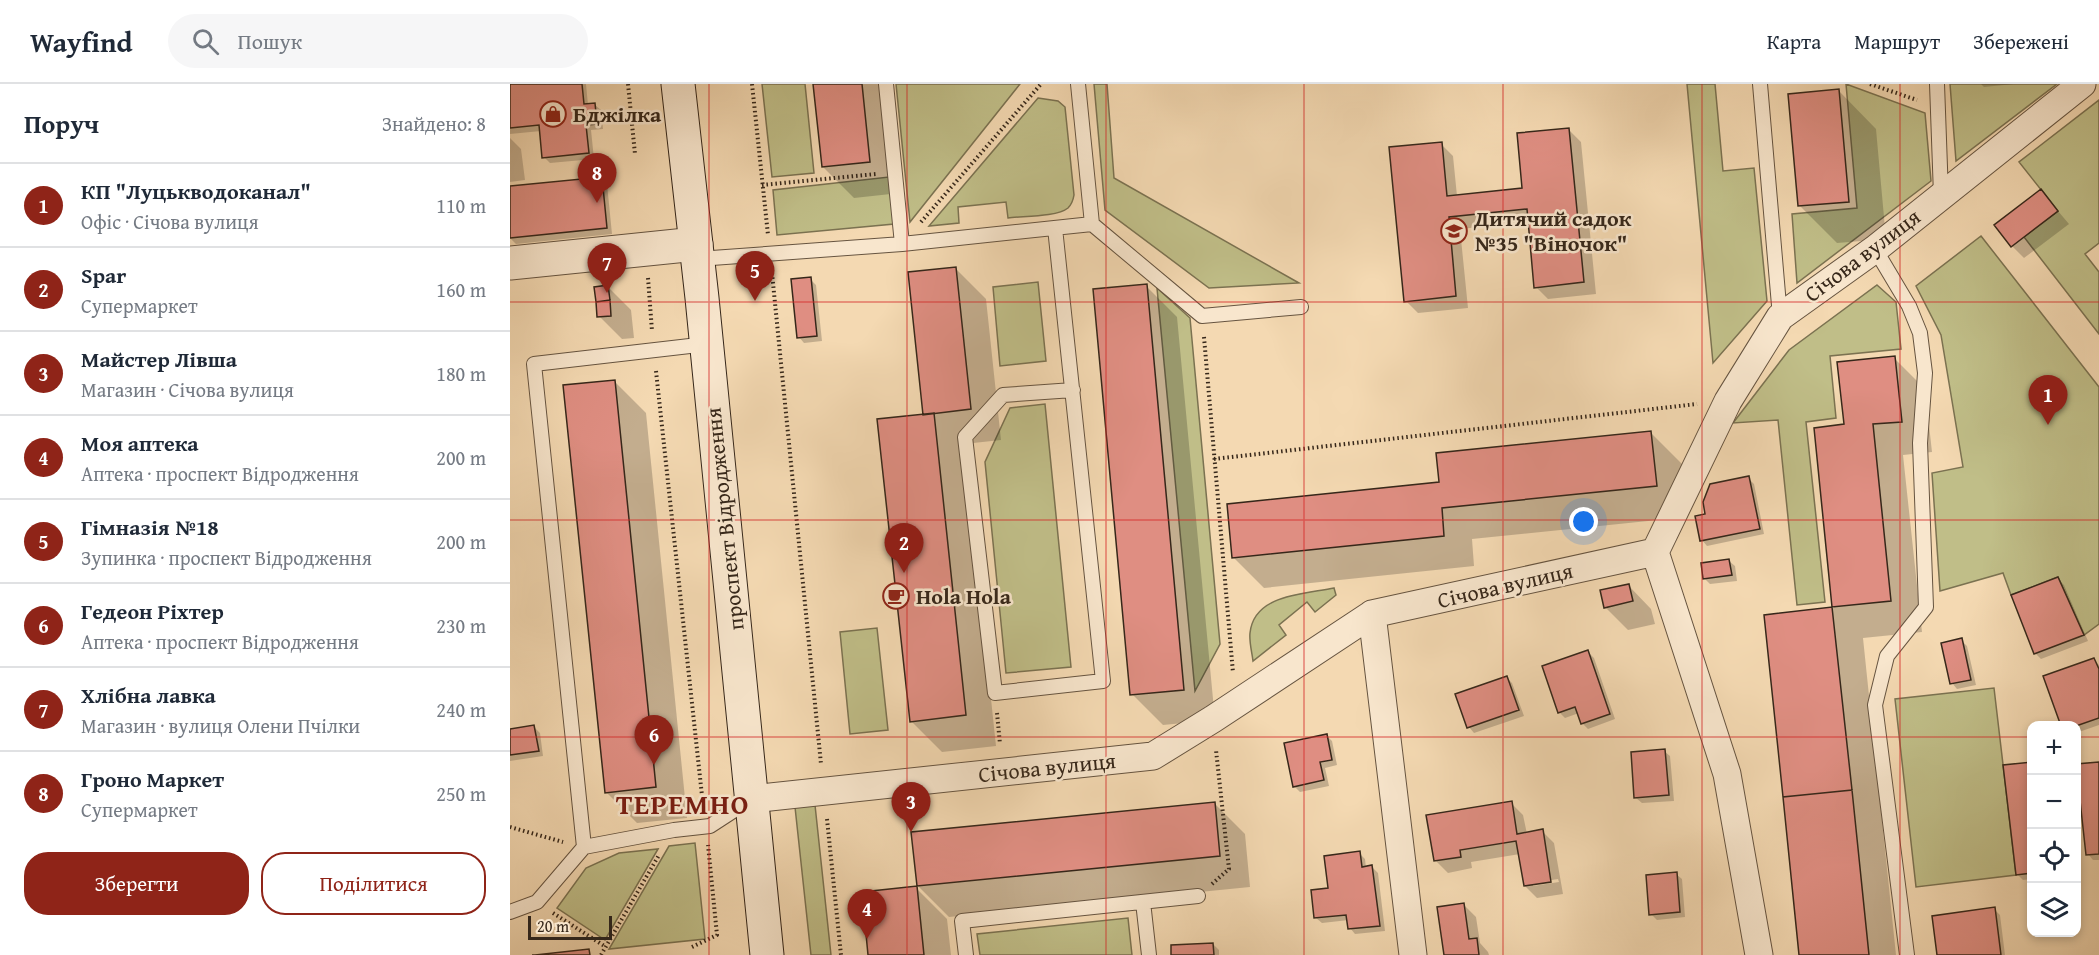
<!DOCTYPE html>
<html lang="uk">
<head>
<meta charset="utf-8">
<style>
	body { margin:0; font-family:"Gentium Book Plus",serif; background:#f6f6f7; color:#1f2937 }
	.controls { position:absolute; right:18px; bottom:18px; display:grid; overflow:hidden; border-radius:12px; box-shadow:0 3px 9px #0003 }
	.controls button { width:54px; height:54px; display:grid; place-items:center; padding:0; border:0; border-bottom:2px solid #e0e1e3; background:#fff; color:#1f2937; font:30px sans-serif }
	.scale { position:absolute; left:18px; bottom:15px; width:84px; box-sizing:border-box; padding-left:6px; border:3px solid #36271a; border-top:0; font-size:16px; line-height:21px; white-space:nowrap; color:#36271a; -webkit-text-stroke:4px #f8e6cd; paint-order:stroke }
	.you { position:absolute; left:1074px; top:438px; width:21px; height:21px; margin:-15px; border:4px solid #fff; border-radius:50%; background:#1a73e8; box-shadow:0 0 0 9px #1a73e833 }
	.badge { display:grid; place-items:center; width:39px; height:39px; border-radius:50%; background:#8f2418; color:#fff; font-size:20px; font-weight:700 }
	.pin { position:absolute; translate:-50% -50px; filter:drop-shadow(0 2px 3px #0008) }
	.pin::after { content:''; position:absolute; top:32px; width:21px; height:18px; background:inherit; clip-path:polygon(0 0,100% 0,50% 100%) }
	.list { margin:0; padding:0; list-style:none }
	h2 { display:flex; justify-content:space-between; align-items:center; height:78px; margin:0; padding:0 24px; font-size:26px }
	h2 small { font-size:20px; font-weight:400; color:#747a83 }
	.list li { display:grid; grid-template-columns:39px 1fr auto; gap:18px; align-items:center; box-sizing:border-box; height:84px; padding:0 24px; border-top:2px solid #e0e1e3 }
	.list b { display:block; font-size:22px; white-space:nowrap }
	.list p { margin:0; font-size:20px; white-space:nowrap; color:#747a83 }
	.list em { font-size:20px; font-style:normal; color:#747a83 }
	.actions { display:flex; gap:12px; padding:18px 24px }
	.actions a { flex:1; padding:14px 0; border:2px solid #8f2418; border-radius:24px; text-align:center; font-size:21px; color:#8f2418 }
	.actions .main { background:#8f2418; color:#fff }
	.icon { flex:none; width:33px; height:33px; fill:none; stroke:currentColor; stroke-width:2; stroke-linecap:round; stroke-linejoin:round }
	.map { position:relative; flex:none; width:1589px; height:871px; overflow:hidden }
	header { display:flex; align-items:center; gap:36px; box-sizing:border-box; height:84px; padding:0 30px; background:#fff; border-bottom:2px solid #e0e1e3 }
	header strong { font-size:28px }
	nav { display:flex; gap:33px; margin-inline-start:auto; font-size:21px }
	.search { width:420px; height:54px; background:#f6f6f7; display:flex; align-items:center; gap:15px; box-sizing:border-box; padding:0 21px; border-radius:33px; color:#747a83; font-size:22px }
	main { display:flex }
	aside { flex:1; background:#fff }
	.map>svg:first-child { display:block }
	.green { fill:#c0be88; stroke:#7b7251; stroke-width:1.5 }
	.shadow { fill:#0003; fill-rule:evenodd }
	.building { fill:#df8e82; stroke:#36271a; stroke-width:1.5 }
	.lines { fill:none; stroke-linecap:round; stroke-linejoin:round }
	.service-casing { stroke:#665440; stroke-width:16 }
	.minor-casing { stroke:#665440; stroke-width:29 }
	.tertiary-casing { stroke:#665440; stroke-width:35 }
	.secondary-casing { stroke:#36271a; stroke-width:35 }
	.path { stroke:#36271a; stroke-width:4; stroke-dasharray:1.5 3; stroke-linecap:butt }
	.service { stroke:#f8e6cd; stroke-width:14 }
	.minor { stroke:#f8e6cd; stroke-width:27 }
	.tertiary { stroke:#f8e6cd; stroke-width:33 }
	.secondary { stroke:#f8e6cd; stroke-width:33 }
	.grid { fill:none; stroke:#d62828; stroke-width:1.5; stroke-opacity:0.55 }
	.labels { text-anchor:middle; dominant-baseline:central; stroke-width:5; stroke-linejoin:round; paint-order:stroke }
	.poi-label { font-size:22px; font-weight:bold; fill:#36271a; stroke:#f8e6cd; text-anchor:start }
	.street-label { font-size:22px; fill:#36271a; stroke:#f8e6cd }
	.district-label { font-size:28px; font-weight:bold; letter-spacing:1.5px; fill:#7a1f14; stroke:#f8e6cd }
</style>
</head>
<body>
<header>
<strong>Wayfind</strong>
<div class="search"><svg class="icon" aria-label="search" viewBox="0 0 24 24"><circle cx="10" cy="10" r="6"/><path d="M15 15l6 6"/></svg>Пошук</div>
<nav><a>Карта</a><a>Маршрут</a><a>Збережені</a></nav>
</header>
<main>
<aside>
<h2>Поруч<small>Знайдено: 8</small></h2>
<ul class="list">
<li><span class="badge">1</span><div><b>КП &quot;Луцькводоканал&quot;</b><p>Офіс · Січова вулиця</p></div><em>110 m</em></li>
<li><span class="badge">2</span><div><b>Spar</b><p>Супермаркет</p></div><em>160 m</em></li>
<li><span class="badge">3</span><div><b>Майстер Лівша</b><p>Магазин · Січова вулиця</p></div><em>180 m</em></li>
<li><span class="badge">4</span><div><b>Моя аптека</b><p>Аптека · проспект Відродження</p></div><em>200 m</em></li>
<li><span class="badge">5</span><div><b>Гімназія №18</b><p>Зупинка · проспект Відродження</p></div><em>200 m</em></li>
<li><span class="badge">6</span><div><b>Гедеон Ріхтер</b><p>Аптека · проспект Відродження</p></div><em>230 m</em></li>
<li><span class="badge">7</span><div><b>Хлібна лавка</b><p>Магазин · вулиця Олени Пчілки</p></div><em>240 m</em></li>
<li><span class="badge">8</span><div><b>Гроно Маркет</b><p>Супермаркет</p></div><em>250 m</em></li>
</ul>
<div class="actions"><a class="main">Зберегти</a><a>Поділитися</a></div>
</aside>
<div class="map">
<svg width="1589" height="871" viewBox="0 0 1589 871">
	<rect width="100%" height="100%" fill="#f4d9b2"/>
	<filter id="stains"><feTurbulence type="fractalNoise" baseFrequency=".00333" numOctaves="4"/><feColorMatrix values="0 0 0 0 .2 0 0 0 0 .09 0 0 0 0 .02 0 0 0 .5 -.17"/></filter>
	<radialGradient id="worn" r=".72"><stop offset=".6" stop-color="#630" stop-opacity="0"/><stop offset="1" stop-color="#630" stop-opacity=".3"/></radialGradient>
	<path class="green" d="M252 0H295L304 89 262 93Z
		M386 0H510L400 138Z
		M584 0H597L604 94 789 199 699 204 595 126Z
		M1177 0H1205L1213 87 1244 84 1257 217 1203 279Z
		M1336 0 1415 29 1421 97 1287 199 1282 130 1347 124Z
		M1440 0H1547L1446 77Z
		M528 14 548 17 555 23 564 111C563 117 562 120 558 124 547 133 512 132 498 134L496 118 448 123 449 139 419 142Z
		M1589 16V159L1575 170 1589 188V250L1514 153 1548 127 1509 78Z
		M379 93 384 140 267 151 263 106Z
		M1471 152 1589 303V540L1574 551 1548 493 1501 511 1493 489 1430 507 1422 389 1453 383 1431 251 1406 202Z
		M528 198 536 277 490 282 483 203Z
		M1367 201 1386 218 1391 265 1320 272 1326 334 1296 338 1315 518 1287 521 1268 336 1223 339 1279 266Z
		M647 204 680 234 710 560 685 607Z
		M535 320 561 583 496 589 475 378 500 324Z
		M824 504 826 511 805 528 797 518 769 541 776 551 743 577C742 568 739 558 740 549 744 510 795 510 824 504Z
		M367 544 378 646 340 650 330 548Z
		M1484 604 1506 791 1406 803 1385 615Z
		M305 721 321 871H301L285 723Z
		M185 759 195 855 99 865 159 762Z
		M148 765 95 856 47 824 76 784 109 769Z
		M618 834 622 871H470L467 850Z"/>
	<path class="shadow" d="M0 0H76L78 21H85L91 26 93 45 81 46 84 75 40 79 34 73 31 47 0 50Z
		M305 0H379L390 109 344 114 313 83Z
		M1471 0H1504L1474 3Z
		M1329 7 1366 45 1376 155 1327 159 1290 122Z
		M1059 46 1071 58 1086 210 1038 215 1026 203 1019 138 950 145 958 224 908 229 896 217 931 60 943 72 947 112 1014 105Z
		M0 54 11 65 15 96 0 98Z
		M91 94 97 100 102 150 6 160 0 154V103Z
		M1531 107 1559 140 1514 174 1502 162Z
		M445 184 476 215 491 356 454 360 486 662 432 668 401 637 415 332Z
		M300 195 306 201 312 257 294 259 289 253Z
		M636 202 667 233 705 636 653 641 622 610Z
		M98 203 121 226 124 254 112 255 89 232Z
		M1384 274 1415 305 1422 368 1393 371 1412 548 1353 554 1386 871H1291L1255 532 1324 524 1305 345 1335 342Z
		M105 298 136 329 177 734 127 739 96 708Z
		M1141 349 1172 380 1177 433 962 455 964 482 754 504 723 473 931 400Z
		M1238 394 1244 400 1254 450 1197 462 1192 456 1197 431Z
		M1219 477 1225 482 1227 497 1200 500 1194 494Z
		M1548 495 1554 501 1578 557 1531 575 1525 569Z
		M1118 501 1141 525 1145 540 1118 546 1095 523Z
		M1451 556 1457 562 1466 601 1447 605 1442 599Z
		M1078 568 1084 574 1105 635 1078 645 1072 639 1069 629 1055 634 1049 628Z
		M1583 575 1589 581V641L1566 649V642Z
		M997 594 1002 599 1014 632 964 649 959 643Z
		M24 643 30 649 33 672 0 677V647Z
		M816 651 822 657 827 681 815 684 819 702 790 708 784 702Z
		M1154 667 1160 672 1164 717 1132 719 1126 714Z
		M1522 679V795L1513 796 1507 790Z
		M1589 679V776H1583L1578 770Z
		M704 719 735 750 740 803 439 833 408 802Z
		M1001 719 1013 731 1017 750 1032 747 1044 759 1053 810 1027 814 1015 802 1010 770 961 778 962 784 938 789 926 777ZM1048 795 1049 798 1023 802V799Z
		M849 769 855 775 856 784 862 783 868 789 875 847 845 850 840 844 839 836 812 839 806 834 819 805Z
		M1166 790 1172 795 1175 833 1147 836 1141 830Z
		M406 804 437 835 441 871H360Z
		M954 821 966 833 970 859 978 868 979 871H935Z
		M1484 825 1490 831 1495 871H1428Z
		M703 860 709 866V871H663Z"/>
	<path class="building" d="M0 0H72L74 20 85 19 87 40 76 41 79 69 32 74 29 41 0 44Z
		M303 0H352L360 78 312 83Z
		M1329 5 1339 118 1288 122 1278 10Z
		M1059 44 1074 198 1024 204 1017 125 939 133 946 212 894 218 879 63 932 58 937 112 1012 104 1007 49Z
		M92 93 97 144 0 154V102Z
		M1531 105 1548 127 1501 163 1484 141Z
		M446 183 461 325 413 331 398 188Z
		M301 193 307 252 287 254 281 195Z
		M637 200 674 606 620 611 583 205Z
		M98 201 100 216 86 218 84 203Z
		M100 216 101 232 87 233 86 218Z
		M1385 272 1392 338 1363 340 1381 517 1322 523 1304 344 1334 340 1327 278Z
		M105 296 146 703 95 709 53 301Z
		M424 329 456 631 400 638 367 335Z
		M1141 347 1147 402 932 424 934 452 722 474 717 420 929 398 926 369Z
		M1239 392 1250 445 1190 457 1185 432 1195 430 1193 418 1200 400Z
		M1219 475 1222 491 1193 495 1191 479Z
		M1548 493 1574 551 1524 570 1501 511Z
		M1119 500 1123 517 1094 524 1090 506Z
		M1322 523 1342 706 1273 713 1254 531Z
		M1452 554 1461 596 1440 600 1431 559Z
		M1078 566 1100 630 1071 640 1065 623 1048 629 1032 582Z
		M1584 574 1589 585V634L1566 642H1551L1533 592Z
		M997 592 1009 626 957 644 945 610Z
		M24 641 29 667 0 671V645Z
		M817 650 822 676 810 678 814 696 783 703 774 659Z
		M1155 665 1159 711 1124 714 1121 668Z
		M1522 678V789L1506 791 1493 681Z
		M1589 678V770L1576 771 1566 680Z
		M1342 706 1359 871H1289L1273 713Z
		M1002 717 1007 750 1033 745 1041 798 1014 802 1006 757 950 766 951 773 924 777 916 731Z
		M705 718 710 772 407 802 401 748Z
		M850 767 852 783 862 781 870 842 838 845 836 831 804 834 801 806 818 804 814 772Z
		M1167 788 1170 828 1139 831 1136 791Z
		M407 802 414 871H358L352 808Z
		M954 819 959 855 967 854 969 871H934L927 823Z
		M1485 823 1491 871H1427L1422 832Z
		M703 859 704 871H661V861Z
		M79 865 80 871H22H25Z"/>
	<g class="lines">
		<g class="service-casing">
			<path id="service" d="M376 0 392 160
				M568 0 582 140 692 232 791 223
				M1250 0 1270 233
				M1427 0 1431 111
				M545 144 593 597 485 609 455 353 493 311 563 306
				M1365 165 1399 222 1410 249 1415 289 1410 359 1416 523 1377 572 1365 621 1397 871
				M188 175 392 160 582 140
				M74 763 24 280 197 260
				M633 818 639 871
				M0 828 27 818 74 763 164 746 200 742 240 716
				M456 871 452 837 688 812"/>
		</g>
		<g class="minor-casing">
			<path id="minor" d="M1145 468 1217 690 1249 871
				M862 530 903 871
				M242 715 643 672 703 635 862 530 1145 468 1218 317 1270 233 1365 165 1572 0"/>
		</g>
		<g class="tertiary-casing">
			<path id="tertiary" d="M0 179 186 160"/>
		</g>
		<g class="secondary-casing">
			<path id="secondary" d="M168 0 192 214 257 871"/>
		</g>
		<path class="path" d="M118 0 125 70
			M242 0 258 151
			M1360 0 1407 16
			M252 101 366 90
			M411 138 531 0
			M262 189 311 680
			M138 194 142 247
			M694 253 723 589
			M146 287 193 721
			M704 375 1187 320
			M487 629 490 660
			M317 735 331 871
			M0 743 53 758
			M702 800 719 785 706 666
			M43 829 96 863
			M182 863 207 851 198 761
			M91 871 149 771"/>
		<use href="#service" class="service"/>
		<use href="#minor" class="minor"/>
		<use href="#tertiary" class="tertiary"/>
		<use href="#secondary" class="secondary"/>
	</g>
	<path class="grid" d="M199 0V871M397 0V871M596 0V871M794 0V871M993 0V871M1192 0V871M1390 0V871M0 218H1589M0 436H1589M0 653H1522M1566 653H1589"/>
	<defs>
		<g id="shop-ring" transform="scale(1.35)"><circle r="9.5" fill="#f8e6cd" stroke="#8f2418" stroke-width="1.5"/><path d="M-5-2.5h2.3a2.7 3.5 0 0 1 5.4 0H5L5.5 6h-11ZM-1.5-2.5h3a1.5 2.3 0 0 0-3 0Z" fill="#8f2418"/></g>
		<g id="school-ring" transform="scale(1.35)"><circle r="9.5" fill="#f8e6cd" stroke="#8f2418" stroke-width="1.5"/><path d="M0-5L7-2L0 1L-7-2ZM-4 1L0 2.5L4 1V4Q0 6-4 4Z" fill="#8f2418"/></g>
		<g id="cafe-ring" transform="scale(1.35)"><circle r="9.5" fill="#f8e6cd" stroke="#8f2418" stroke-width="1.5"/><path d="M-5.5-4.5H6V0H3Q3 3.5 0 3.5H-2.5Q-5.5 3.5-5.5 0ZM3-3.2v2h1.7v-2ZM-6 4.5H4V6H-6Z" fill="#8f2418"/></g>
	</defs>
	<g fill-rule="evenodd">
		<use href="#shop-ring" x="43" y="30"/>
		<use href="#school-ring" x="944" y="147"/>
		<use href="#cafe-ring" x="386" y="512"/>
	</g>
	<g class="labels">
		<g class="poi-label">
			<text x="63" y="30">Бджілка</text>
			<text x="964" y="134">Дитячий садок<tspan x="964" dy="25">№35 "Віночок"</tspan></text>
			<text x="406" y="512">Hola Hola</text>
		</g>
		<g class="street-label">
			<text transform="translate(1352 171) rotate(-37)">Січова вулиця</text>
			<text transform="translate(214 435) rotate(-96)">проспект Відродження</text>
			<text transform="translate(995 501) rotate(-13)">Січова вулиця</text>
			<text transform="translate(537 683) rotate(-6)">Січова вулиця</text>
		</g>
		<g class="district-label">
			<text x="173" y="719">ТЕРЕМНО</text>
		</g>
	</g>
	<rect width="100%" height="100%" filter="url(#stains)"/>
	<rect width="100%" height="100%" fill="url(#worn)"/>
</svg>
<div class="controls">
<button>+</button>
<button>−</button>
<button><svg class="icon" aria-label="locate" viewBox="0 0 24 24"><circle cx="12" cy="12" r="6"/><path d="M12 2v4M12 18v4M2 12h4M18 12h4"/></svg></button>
<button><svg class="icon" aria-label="layers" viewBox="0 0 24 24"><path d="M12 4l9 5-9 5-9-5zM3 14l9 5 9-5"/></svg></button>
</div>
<div class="scale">20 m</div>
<div class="you"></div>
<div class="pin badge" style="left:1538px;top:341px">1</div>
<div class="pin badge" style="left:394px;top:489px">2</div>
<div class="pin badge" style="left:401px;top:748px">3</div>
<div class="pin badge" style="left:357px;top:855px">4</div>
<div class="pin badge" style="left:245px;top:217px">5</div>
<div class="pin badge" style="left:144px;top:681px">6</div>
<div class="pin badge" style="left:97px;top:209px">7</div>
<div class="pin badge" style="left:87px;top:119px">8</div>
</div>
</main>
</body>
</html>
